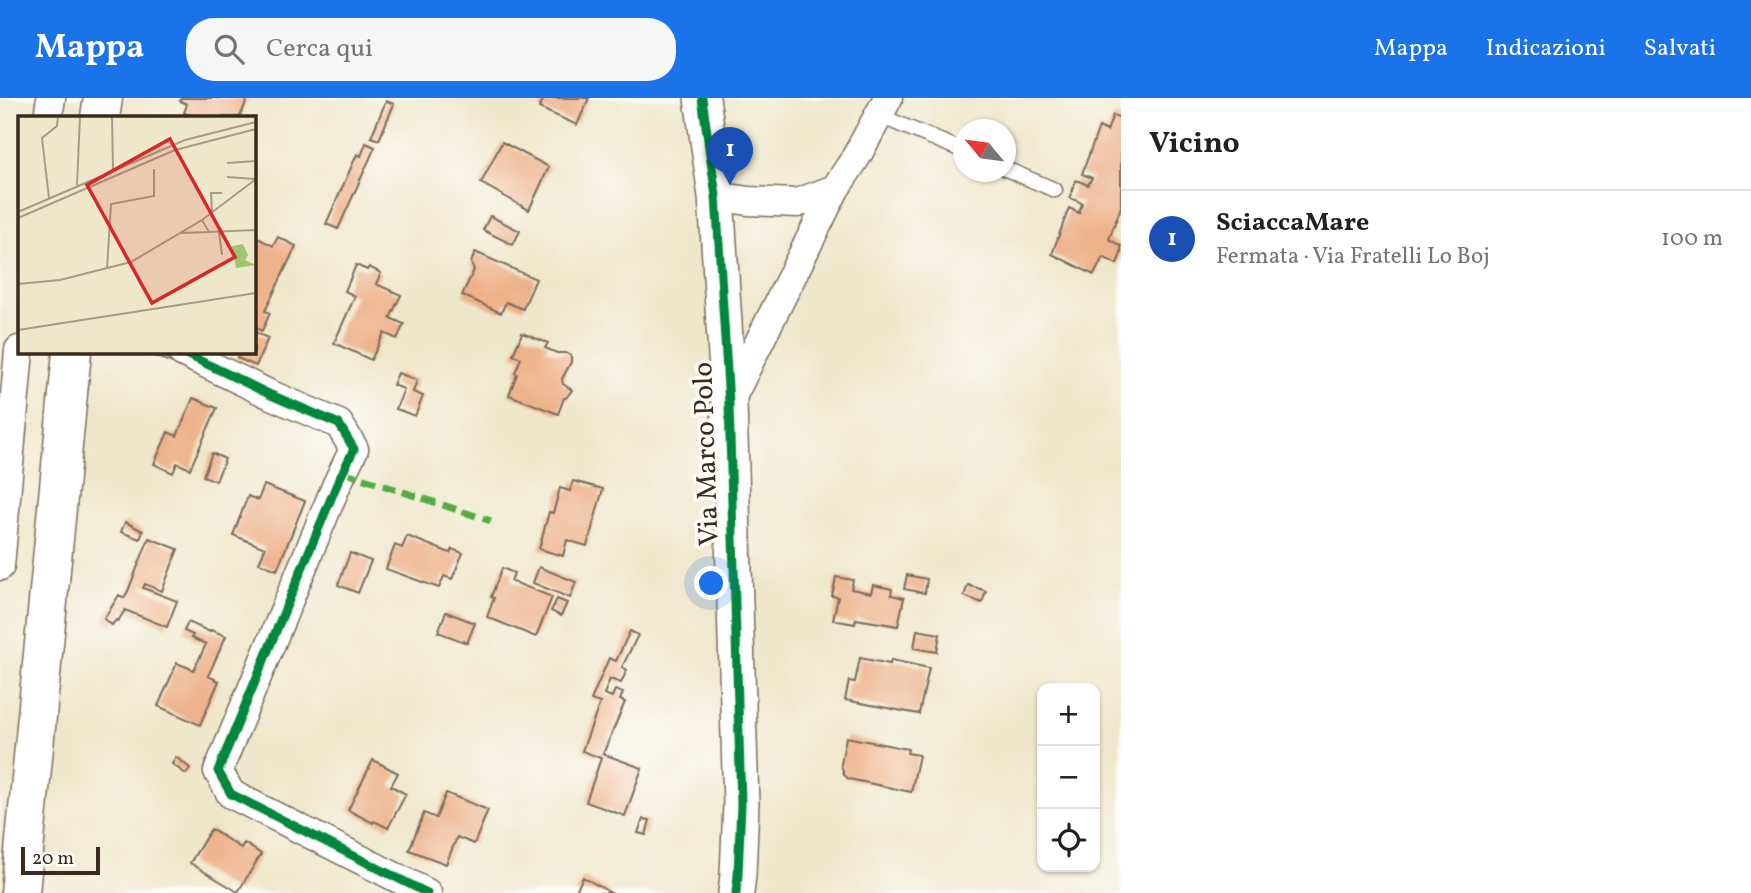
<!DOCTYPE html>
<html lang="it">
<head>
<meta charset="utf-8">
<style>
	body { margin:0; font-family:Vollkorn,serif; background:#f6f6f6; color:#202124 }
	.controls { position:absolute; right:21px; bottom:21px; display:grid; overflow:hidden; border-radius:14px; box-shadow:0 2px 5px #0004 }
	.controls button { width:63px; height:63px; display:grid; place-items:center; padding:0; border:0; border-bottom:2px solid #e0e0e0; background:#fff; color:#202124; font:35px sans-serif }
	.compass { position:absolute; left:953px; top:21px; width:63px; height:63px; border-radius:50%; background:#fff; box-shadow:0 2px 5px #0004; rotate:299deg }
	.scale { position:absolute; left:21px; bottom:18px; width:79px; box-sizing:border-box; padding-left:7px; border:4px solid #3b2a1e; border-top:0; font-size:19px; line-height:24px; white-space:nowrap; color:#3b2a1e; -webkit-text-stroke:5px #fdfcf7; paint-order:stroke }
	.you { position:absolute; left:712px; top:486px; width:24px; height:24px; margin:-18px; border:5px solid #fff; border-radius:50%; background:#1a73e8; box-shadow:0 0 0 10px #1a73e833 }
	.badge { display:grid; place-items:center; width:46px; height:46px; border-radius:50%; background:#1a73e8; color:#fff; font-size:23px; font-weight:700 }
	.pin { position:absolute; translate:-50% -58px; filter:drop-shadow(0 2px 4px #0008) }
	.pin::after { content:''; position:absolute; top:37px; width:24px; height:21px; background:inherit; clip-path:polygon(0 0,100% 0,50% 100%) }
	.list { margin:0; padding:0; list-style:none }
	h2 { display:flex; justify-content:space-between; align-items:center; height:91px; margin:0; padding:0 28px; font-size:30px }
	h2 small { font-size:23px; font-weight:400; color:#757577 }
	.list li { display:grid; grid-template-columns:46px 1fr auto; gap:21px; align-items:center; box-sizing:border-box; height:98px; padding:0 28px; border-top:2px solid #e0e0e0 }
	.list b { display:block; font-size:26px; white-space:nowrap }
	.list p { margin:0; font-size:23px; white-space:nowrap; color:#757577 }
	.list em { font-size:23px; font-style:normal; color:#757577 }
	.icon { flex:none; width:38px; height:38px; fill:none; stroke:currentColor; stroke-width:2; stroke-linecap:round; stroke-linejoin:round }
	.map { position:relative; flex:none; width:1121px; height:795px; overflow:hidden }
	header { display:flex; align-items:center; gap:42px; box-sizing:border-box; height:98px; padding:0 35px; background:#1a73e8; color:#fff }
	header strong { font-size:33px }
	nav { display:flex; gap:38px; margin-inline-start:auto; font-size:24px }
	.search { width:490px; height:63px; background:#f6f6f6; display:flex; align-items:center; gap:18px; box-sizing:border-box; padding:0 24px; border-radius:28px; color:#757577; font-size:26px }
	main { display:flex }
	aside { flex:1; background:#fff }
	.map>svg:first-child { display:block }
	.building { fill:#eeb28b }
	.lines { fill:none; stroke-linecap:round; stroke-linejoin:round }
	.service-casing { stroke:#7a6c5b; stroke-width:17 }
	.minor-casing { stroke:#7a6c5b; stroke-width:31 }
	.tertiary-casing { stroke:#7a6c5b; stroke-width:38 }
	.primary-casing { stroke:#7a6c5b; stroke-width:41 }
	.service { stroke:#fff; stroke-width:14 }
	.minor { stroke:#fff; stroke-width:28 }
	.tertiary { stroke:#fff; stroke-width:35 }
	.primary { stroke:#fff; stroke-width:38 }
	.quiet { stroke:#55ab43; stroke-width:7; stroke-dasharray:14 7; stroke-linecap:butt }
	.cycleway-casing { stroke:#fdfcf7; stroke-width:13 }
	.cycleway { stroke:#00873e; stroke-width:9 }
	.labels { text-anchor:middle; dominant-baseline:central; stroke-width:7; stroke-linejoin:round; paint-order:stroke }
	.street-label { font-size:28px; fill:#3b2a1e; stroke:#fdfcf7 }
	.inset-road { fill:none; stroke:#a79b86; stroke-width:2 }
	.view { fill:#d62828; fill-opacity:0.15; stroke:#d62828; stroke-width:3.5 }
	.inset-edge { fill:none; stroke:#3b2a1e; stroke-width:3.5 }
</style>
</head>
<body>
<header>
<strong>Mappa</strong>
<div class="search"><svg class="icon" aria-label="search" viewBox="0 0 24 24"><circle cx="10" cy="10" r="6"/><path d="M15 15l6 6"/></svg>Cerca qui</div>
<nav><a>Mappa</a><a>Indicazioni</a><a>Salvati</a></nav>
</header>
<main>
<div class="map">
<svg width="1121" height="795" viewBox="0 0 1121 795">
	<rect width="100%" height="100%" fill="#fdfcf7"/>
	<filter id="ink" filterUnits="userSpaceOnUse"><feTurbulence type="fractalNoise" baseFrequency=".0143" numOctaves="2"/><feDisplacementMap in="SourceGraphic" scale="14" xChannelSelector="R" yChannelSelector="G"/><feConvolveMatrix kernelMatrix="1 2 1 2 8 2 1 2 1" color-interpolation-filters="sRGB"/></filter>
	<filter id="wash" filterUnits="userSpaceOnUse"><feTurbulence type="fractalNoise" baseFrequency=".00686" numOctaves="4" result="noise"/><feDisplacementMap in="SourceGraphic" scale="28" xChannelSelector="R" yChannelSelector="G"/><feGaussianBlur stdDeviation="1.57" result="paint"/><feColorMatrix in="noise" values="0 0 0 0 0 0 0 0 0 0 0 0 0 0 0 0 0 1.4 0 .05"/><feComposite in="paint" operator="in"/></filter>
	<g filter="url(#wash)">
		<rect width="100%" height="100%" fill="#efe7cb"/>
		<g id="blocks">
			<path class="building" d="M181 0H248L240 19H197L184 15 187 6 180 3Z
				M544 0H589L577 27 539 10Z
				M386 3 394 6 379 42 371 39Z
				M1113 17 1121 20V109L1109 141 1121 148V155L1117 166 1103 159 1094 177 1052 156 1069 110 1079 115 1082 105 1070 100 1076 82 1088 87 1092 80 1082 76 1099 29 1107 33Z
				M502 44 549 69 529 112 481 85Z
				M366 45 375 49 338 131 326 126 357 56 361 58Z
				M490 118 520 133 513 147 483 132Z
				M254 138 273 148 278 139 296 148 265 213 270 215 262 233 254 229Z
				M475 154 536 181 523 211 506 204 501 215 462 197 474 172 471 165Z
				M356 167 367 172 369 169 381 175 376 186 401 197 390 220 404 226 397 241 384 235 371 262 334 245 355 198 345 193Z
				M254 234 268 240 256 268 237 260 240 254H254Z
				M522 235 548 245 545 250 557 255H566L571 258V264L562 281 563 286 572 292 566 300H564L558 316 509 297 517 276 515 275 521 260 513 257Z
				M159 254H170L177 257 173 265 157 259Z
				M398 275 417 282 413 294 423 298 415 318 396 311 404 291 393 287Z
				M193 300 217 310 190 371 177 365 173 375 154 366 168 334 177 338Z
				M212 355 225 361 216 383 203 378Z
				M573 383 603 391 587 448 567 442 563 458 539 451 549 414 553 415 560 390 570 393Z
				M264 387 305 403 277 472 259 465 265 450 233 437 248 398 258 402Z
				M125 424 143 433 140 441 121 434Z
				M407 438 450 455 452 451 463 455 452 481 444 478 439 490 386 471 395 447 402 450Z
				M149 440 178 451 162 493 145 486 143 490 177 503 167 529 125 512 118 523 116 522 112 527 104 521 119 497 124 500 128 493Z
				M350 455 371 463 358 495 338 487Z
				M539 469 576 484 570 500 533 485Z
				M502 470 514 475 511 483 552 499 536 539 487 519 494 500 491 499Z
				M907 477 927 481 925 495 904 491Z
				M836 479 853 482 851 491 871 495 873 487 892 491 891 497 904 500 898 528 856 521 855 526 833 522 838 499 832 498Z
				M968 487 986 493 982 505 964 498Z
				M557 501 567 505 561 518 551 513Z
				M446 514 475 525 467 545 438 534Z
				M188 524 210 534 211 532 226 538 208 578 219 583 200 627 158 608 177 565 194 572 206 546 191 540 193 537 184 533Z
				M917 532 940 536 937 554 914 550Z
				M630 533 638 537 622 569 627 572 621 585 610 581 604 596 612 599 615 592 623 595 620 602 625 604 603 656 642 670 625 718 586 704 601 660 582 653 600 605 591 602 609 560 616 563Z
				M860 560 890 566 891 562 929 570 919 616 845 602 849 583 855 584Z
				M846 639 908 651 907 655 919 657 911 694 849 681 844 677 841 666Z
				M176 659 190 670 186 676 172 666Z
				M373 662 398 675 391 688 406 696 388 730 374 723 373 725 348 712Z
				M446 695 488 712 474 746 457 739 446 766 409 752 424 715 436 720Z
				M643 721 650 722 646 737 638 735Z
				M211 731 241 750 244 745 261 756 238 794 190 765Z
				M583 779 611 795H575Z"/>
		</g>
	</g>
	<g filter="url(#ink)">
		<use href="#blocks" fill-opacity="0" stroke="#7a6c5b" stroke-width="2"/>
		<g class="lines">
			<g class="service-casing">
				<path id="service" d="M880 18 964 53
					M1006 71 1055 92"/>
			</g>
			<g class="minor-casing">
				<path id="minor" d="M48 19 51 0
					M716 98 748 103 797 105 835 91 855 61 888 0
					M182 254 271 297 339 326 354 351 337 386 218 673 231 696 427 795
					M729 305 835 91
					M0 468 19 252"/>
			</g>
			<g class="tertiary-casing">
				<path id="tertiary" d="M702 0 716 98 729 305 741 706 738 777 736 795"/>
			</g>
			<g class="primary-casing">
				<path id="primary" d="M100 19 103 0
					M20 795 72 254"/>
			</g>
			<use href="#service" class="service"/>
			<use href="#minor" class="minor"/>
			<use href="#tertiary" class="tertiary"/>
			<use href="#primary" class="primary"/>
			<path class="quiet" d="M343 374 491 423"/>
			<g class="cycleway-casing">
				<path id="cycleway" d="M702 0 716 98 729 305 741 706 738 777 736 795
					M182 254 271 297 339 326 354 351 337 386 218 673 231 696 427 795"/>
			</g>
			<use href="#cycleway" class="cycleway"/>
		</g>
	</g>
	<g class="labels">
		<g class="street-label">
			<text transform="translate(707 356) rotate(-92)">Via Marco Polo</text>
		</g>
	</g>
	<g transform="translate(18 18)">
		<rect width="238" height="238" fill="#efe7cb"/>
		<path d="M225 128 230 139 227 144 238 149 218 152 214 130Z" fill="#9ec671"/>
		<path class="inset-road" d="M94 0 95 53M209 47 238 45M209 61 237 63M59 69 62 0M31 82 24 22 39 10 40 0M194 95 193 77H204M0 96 167 24 238 6M0 102 157 34 238 13M184 104 191 116 238 114M201 116 204 139M163 117 190 116M89 153 93 88 136 80V53M0 168 42 164 113 146 184 104 238 63M0 214 238 177"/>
		<path class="view" d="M152 23 217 141 134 187 69 69Z"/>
		<rect width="238" height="238" class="inset-edge"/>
	</g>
</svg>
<div class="controls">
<button>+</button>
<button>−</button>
<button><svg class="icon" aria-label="locate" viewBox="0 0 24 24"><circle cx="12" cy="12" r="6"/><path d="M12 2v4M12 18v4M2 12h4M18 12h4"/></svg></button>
</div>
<svg class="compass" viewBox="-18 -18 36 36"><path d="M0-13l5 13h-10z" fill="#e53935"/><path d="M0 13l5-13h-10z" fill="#757577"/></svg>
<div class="scale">20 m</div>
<div class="you"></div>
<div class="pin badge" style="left:730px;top:87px;background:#1a4fb4">1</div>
</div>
<aside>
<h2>Vicino<small></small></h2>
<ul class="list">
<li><span class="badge" style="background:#1a4fb4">1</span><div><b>SciaccaMare</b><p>Fermata · Via Fratelli Lo Boj</p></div><em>100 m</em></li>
</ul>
</aside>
</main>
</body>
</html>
